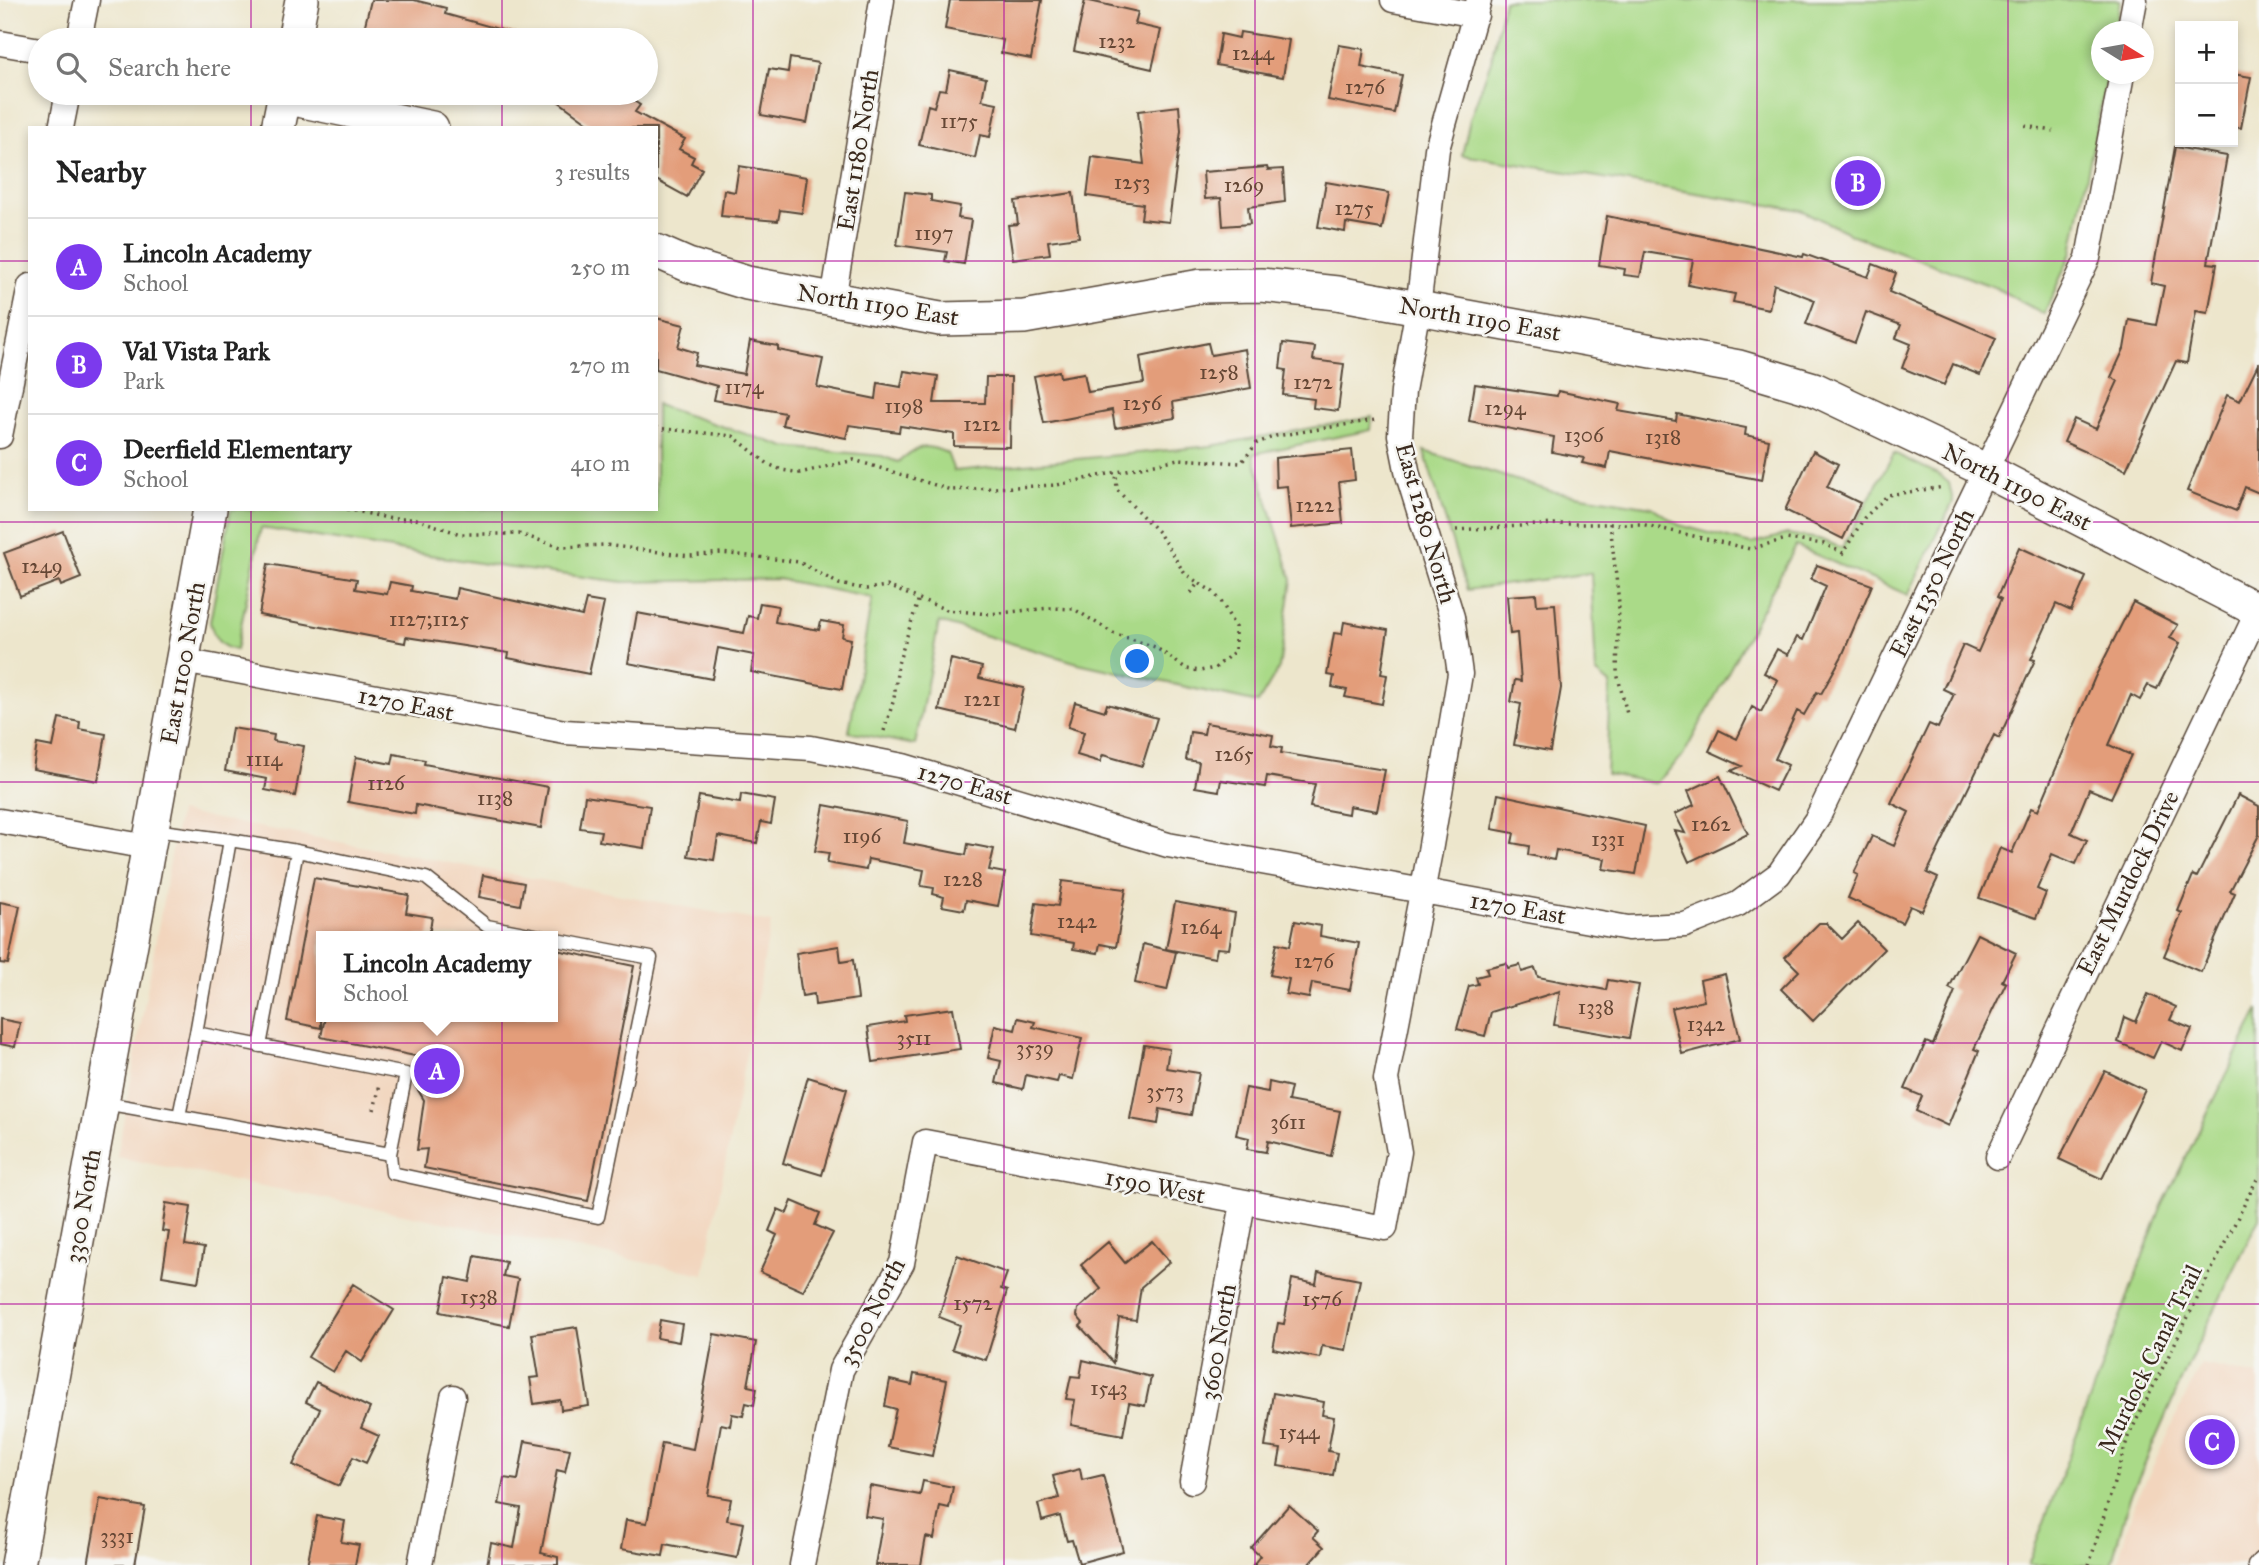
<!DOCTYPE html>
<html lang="en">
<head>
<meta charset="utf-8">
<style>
	body { margin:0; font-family:"IM FELL Great Primer",serif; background:#f2f2f2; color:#222 }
	.controls { position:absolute; right:21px; top:21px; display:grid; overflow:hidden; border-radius:0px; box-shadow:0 4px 10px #0003 }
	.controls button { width:63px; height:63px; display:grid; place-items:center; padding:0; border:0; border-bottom:2px solid #e0e0e0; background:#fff; color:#222; font:35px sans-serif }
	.compass { position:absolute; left:2091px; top:21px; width:63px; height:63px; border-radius:50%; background:#fff; box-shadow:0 4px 10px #0003; rotate:101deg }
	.you { position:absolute; left:1138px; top:662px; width:24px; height:24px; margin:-18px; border:5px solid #fff; border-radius:50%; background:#1a73e8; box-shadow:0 0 0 10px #1a73e833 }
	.badge { display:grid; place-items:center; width:46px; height:46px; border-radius:50%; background:#7c3aed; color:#fff; font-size:23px; font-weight:700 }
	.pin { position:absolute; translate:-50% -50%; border:4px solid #fff; box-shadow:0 2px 7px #0006 }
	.popup { position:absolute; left:316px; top:931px; width:242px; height:91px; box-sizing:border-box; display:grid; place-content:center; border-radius:0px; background:#fff; filter:drop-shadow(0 2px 5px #0005); font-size:23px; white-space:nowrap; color:#767676 }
	.popup b { font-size:26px; color:#222 }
	.popup::after { content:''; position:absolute; left:50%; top:100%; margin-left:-14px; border:14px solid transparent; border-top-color:#fff }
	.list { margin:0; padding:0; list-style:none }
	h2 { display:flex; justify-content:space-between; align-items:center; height:91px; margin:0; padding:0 28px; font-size:30px }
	h2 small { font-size:23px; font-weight:400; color:#767676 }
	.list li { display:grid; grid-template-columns:46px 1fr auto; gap:21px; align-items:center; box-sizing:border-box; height:98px; padding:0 28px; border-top:2px solid #e0e0e0 }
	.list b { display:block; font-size:26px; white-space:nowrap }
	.list p { margin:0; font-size:23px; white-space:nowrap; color:#767676 }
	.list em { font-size:23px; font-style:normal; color:#767676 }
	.icon { flex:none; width:38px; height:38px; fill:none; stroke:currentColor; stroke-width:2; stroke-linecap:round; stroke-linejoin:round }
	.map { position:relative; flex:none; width:2259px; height:1565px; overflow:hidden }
	.search { position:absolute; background:#fff; box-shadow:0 4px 10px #0003; left:28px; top:28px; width:630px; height:77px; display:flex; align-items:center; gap:18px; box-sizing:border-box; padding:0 24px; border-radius:38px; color:#767676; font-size:26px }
	.panel { position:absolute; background:#fff; box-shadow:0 4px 10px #0003; left:28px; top:126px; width:630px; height:385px; border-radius:0px }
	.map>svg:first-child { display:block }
	.built { fill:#f2d5bd; fill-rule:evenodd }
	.green { fill:#aada88; stroke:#728253; stroke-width:2 }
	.building { fill:#e39d7a }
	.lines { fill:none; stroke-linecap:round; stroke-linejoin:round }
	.lane-casing { stroke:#564638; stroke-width:15 }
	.street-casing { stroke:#564638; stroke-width:27 }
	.secondary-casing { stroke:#564638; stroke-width:36 }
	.path { stroke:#564638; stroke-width:3.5; stroke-dasharray:2 5; stroke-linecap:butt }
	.lane { stroke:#fff; stroke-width:12 }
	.street { stroke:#fff; stroke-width:24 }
	.secondary { stroke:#fff; stroke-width:33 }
	.grid { fill:none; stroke:#b5179e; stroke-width:2; stroke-opacity:0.55 }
	.labels { text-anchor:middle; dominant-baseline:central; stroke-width:5; stroke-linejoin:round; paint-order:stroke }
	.number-label { font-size:21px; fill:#654735 }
	.street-label { font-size:24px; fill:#3b2a1e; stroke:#f6f6f2 }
</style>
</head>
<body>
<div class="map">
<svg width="2259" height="1565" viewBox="0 0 2259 1565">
	<rect width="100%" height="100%" fill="#f6f6f2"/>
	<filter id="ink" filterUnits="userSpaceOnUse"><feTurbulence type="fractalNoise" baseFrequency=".0143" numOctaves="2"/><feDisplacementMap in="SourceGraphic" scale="14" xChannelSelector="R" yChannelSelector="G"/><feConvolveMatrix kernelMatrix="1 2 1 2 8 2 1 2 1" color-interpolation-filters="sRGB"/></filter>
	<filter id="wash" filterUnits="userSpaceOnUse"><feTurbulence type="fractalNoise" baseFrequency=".00686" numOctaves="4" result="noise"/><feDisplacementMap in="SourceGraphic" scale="28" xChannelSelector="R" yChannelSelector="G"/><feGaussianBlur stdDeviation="1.57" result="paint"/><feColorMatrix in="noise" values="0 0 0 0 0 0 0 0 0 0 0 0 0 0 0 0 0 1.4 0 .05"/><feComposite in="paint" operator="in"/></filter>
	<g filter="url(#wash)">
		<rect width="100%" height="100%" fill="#ede6cc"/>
		<path class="built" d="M179 812 771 923 704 1274 117 1157ZM322 936H552V1017H322Z
			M2201 1364 2259 1376V1565H2117L2133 1508Z"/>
		<path class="green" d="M1504 0H2120L2115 31 2102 32V74H2107L2072 252 2044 314 1994 287 1853 235 1801 210 1462 155 1470 119 1491 61Z
			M656 405 786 447 882 456 898 462C918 446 923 442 947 453L954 471 1211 446 1372 417 1371 430 1253 454 1292 580 1279 668 1258 703 1078 663 939 622 915 745 849 732 872 598 778 579 624 582 504 567 261 528 236 650C219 647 214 638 210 622L231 509H656Z
			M1424 451 1550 491 1652 507 1679 525 1751 544 1787 534 1819 539 1842 548 1894 453 1938 474 1949 483 1953 502 1908 595 1796 546 1683 756 1656 783 1606 774 1610 684 1596 672 1591 573 1467 590Z
			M2259 1009V1218L2188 1365 2130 1497 2111 1565H2028L2160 1210Z"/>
		<g id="blocks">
			<path class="building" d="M371 0H414L446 8 445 14 520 35 519 40H407L364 29Z
				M950 0H1042L1031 59 1001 53 1003 40 945 29Z
				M1085 0 1138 12 1135 24 1161 30 1152 69 1074 51Z
				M1240 32 1289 40 1283 77 1216 65 1221 34 1239 38Z
				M1339 45 1364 49 1361 67 1402 75 1394 113 1328 100Z
				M790 58 818 63 807 123 761 115 769 69 788 72Z
				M950 70 986 78 982 100 997 103 990 137 980 135 975 158 919 145 928 105 934 107 939 89 946 90Z
				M2233 74 2251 77 2241 128 2233 127Z
				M547 93H621L640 105 635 112 685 139 679 149 694 157 691 163 702 169 687 197 656 180V128H595Z
				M1179 106 1181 131 1169 222 1141 219 1143 204 1087 196 1092 157 1144 164 1138 111Z
				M2175 147 2227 156 2208 263 2217 264 2208 313 2196 311 2187 363 2176 361 2126 470 2064 442 2074 419 2096 429 2118 381 2111 377 2124 349 2129 320 2156 325 2164 286 2151 283Z
				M739 166 807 177 802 213 780 210 778 221 721 216 724 190 735 192Z
				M1267 167 1268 170 1283 169 1285 202 1248 207 1250 224 1223 226 1221 198 1205 199 1203 172Z
				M1326 182 1389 193 1382 229 1346 223 1345 232 1318 227Z
				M905 192 931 195V201L960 206 958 218 971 220 964 264 945 261 947 252 897 245Z
				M1073 193 1079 237 1048 241 1050 254 1013 259 1008 225 1018 224 1015 201Z
				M1607 216 1803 257 1804 254 1868 277 1873 264 1896 273 1889 292 1996 338 1980 375 1953 364 1944 385 1902 368 1911 344 1896 338 1901 325 1866 312 1855 343 1806 324 1815 300 1774 284 1769 309 1733 302 1735 294 1688 285 1693 260 1645 252 1640 277 1624 275 1625 269 1599 265Z
				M656 318 684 325 678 347 697 353 694 365 744 374 750 341 778 346V350L823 359 817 387 876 399 878 383 901 387 904 371 938 376 934 403H985L986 377H1011L1010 447 954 446V434L900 426 899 432 849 425 846 438 782 425 785 413 714 400 717 386 656 369Z
				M1208 343 1211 355 1245 349 1251 388 1173 402 1175 418 1115 428 1112 410 1044 423 1034 376 1059 371 1060 377 1084 373 1088 392 1144 383 1140 357Z
				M1283 343 1315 347 1313 360 1344 364 1338 411 1313 408 1314 399 1283 395 1286 370 1280 369Z
				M2259 362V493L2245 487 2236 511 2187 491 2227 395 2240 401Z
				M1475 384 1557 396 1558 391 1620 404 1618 411 1676 421 1677 414 1746 428 1745 435 1769 440 1762 480 1610 451 1607 468 1582 463 1584 458 1552 452 1554 437 1469 421Z
				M1352 450 1355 480 1339 482 1343 523 1291 528 1287 486 1276 487 1275 458Z
				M1813 451 1838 464 1827 487 1860 503 1843 539 1785 510Z
				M63 531 81 578 61 586 59 581 20 596 4 553Z
				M2019 547 2086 577 2071 611 2056 604 2031 659 2035 660 1999 738 1994 735 1927 873 1938 878 1922 911 1910 906 1902 923 1848 898 1858 875 1854 873 1872 836 1894 846 1909 812 1891 803 1929 724 1938 728 1954 694 1943 689 1963 645 1978 652 2001 599 1997 597Z
				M268 564 357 579 355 589 387 594 390 582 412 586 411 591 455 599 457 588 582 616 586 600 604 603 589 674 508 658 509 653 406 637 405 643 259 615Z
				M1817 565 1872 585 1842 656 1821 694 1817 692 1804 715 1797 711 1775 759 1788 765 1775 791 1731 771 1742 766 1709 751 1719 730 1737 739 1752 707 1761 712 1778 680 1764 673 1777 649 1788 655 1797 637 1803 640 1826 586 1811 579Z
				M1536 594 1537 605 1555 604 1561 688 1550 751 1514 745 1521 704 1511 702 1515 680 1521 681 1517 633 1510 634 1507 596Z
				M2133 602 2178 625 2170 638 2180 643 2157 689 2148 685 2140 700 2131 695 2109 745 2131 755 2111 798 2089 789 2071 833 2087 840 2076 864 2052 854 2037 889 2046 893 2036 918 1979 898 2000 848 2012 853 2031 808 2038 811 2095 677Z
				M760 603 778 606 775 622 819 630 821 621 844 625 842 637 851 639 842 689 751 672 754 655 718 648 712 679 628 663 637 613 744 633 748 616 757 618Z
				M1344 622 1388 630 1381 674 1387 675 1382 704 1345 697 1347 690 1332 687 1334 676 1327 675 1334 633 1342 634Z
				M951 659 982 667 979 678 1024 688 1015 728 939 710Z
				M1075 702 1105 711 1107 704 1157 718 1142 766 1103 755 1100 762 1077 755 1084 732 1068 727Z
				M59 718 80 722 79 729 106 734 98 781 33 769 37 744 53 747Z
				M1206 723 1273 735 1271 746 1282 748 1281 753 1385 770 1377 811 1349 806 1348 814 1310 807 1315 784 1267 776 1265 787 1221 780 1219 791 1195 787 1199 762 1186 760 1190 732 1204 734Z
				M232 728 274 735 273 741 304 746 295 796 265 790 267 779 225 771Z
				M394 754 425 760 424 764 548 787 541 828 416 805 415 814 348 802 356 757 392 764Z
				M1720 776 1748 834 1689 862 1675 831 1685 833 1675 814 1694 805 1688 791Z
				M741 794 775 800 771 824 761 822 757 843 718 836 714 860 688 856 699 796 740 803Z
				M1498 794 1645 826 1636 874 1603 869 1605 859 1556 850 1554 860 1528 855 1529 846 1512 843 1514 833 1492 829Z
				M2238 795 2259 806V835L2230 891 2235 893 2201 972 2164 956 2182 913 2178 911 2193 875 2197 877Z
				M585 796 650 806 644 848 599 841 601 831 580 828Z
				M824 805 908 821 904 843 966 855 968 844 994 849 989 870 1005 873 998 906 966 900 964 910 942 906 944 897 933 894 934 888 921 886 924 870 868 859 866 870 827 863 829 853 815 851Z
				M483 875 524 883 520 905 479 897Z
				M314 878 409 895 406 913 432 917 429 936H321V1028L287 1021Z
				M1062 881 1126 889 1116 947 1100 944 1098 953 1073 949 1074 943 1031 936 1036 903 1058 906Z
				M0 902 20 906 8 964 0 963Z
				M1175 902 1235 913 1229 949 1217 948 1215 958 1166 949Z
				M1295 921 1321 926 1320 936 1359 943 1350 990 1312 983 1309 998 1286 994 1289 979 1270 975 1277 943 1290 946Z
				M1819 923H1826L1842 939 1858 923 1884 949 1813 1021 1781 989 1799 971 1785 957Z
				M1977 934 2016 953 2002 981 2006 983 1974 1049 1979 1051 1948 1126 1916 1111 1922 1096 1905 1089 1926 1042 1933 1045 1955 991 1949 988Z
				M1143 944 1176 952 1167 990 1135 983Z
				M839 946 841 962 853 960 858 999 815 1005 814 994 802 996 796 953Z
				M552 949 634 966 588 1201 424 1168 427 1149 417 1150 424 1100 415 1085 420 1057 321 1037 325 1017H552Z
				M1506 963 1508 968 1520 965 1522 972 1535 968 1538 977 1606 990 1608 980 1639 985 1629 1038 1554 1025 1560 991 1491 1012 1485 1036 1457 1029 1469 986 1478 984 1476 977 1488 974 1486 968Z
				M1725 974 1740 1039 1682 1054 1671 1008 1704 1001 1700 980Z
				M2148 994 2176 1007 2170 1020 2192 1029 2182 1051 2161 1041 2153 1058 2118 1042 2125 1017 2136 1022Z
				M953 1008 960 1049 873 1062 868 1027 905 1021 904 1015Z
				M1018 1018 1035 1022 1033 1027 1082 1038 1073 1079 1059 1076 1057 1082 1026 1075 1023 1089 996 1083 1001 1061 988 1058 995 1025 1015 1030Z
				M0 1019 20 1023 15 1047 0 1044Z
				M1144 1045 1169 1049 1166 1068 1199 1073 1191 1115 1160 1109 1158 1124 1130 1119Z
				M2105 1071 2145 1090 2102 1179 2059 1159Z
				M808 1077 847 1089 822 1175 783 1163Z
				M1269 1082 1291 1087 1288 1101 1340 1111 1331 1156 1268 1141 1266 1152 1247 1149 1249 1138 1236 1135 1246 1088 1268 1092Z
				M792 1201 820 1213 815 1225 833 1233 803 1291 760 1272 777 1235 769 1231 778 1209 787 1213Z
				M166 1203 191 1207 185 1245 204 1248 198 1282 162 1276 169 1232 162 1231Z
				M1152 1241 1170 1262 1141 1287 1136 1320 1119 1318 1113 1363 1080 1326 1083 1323 1077 1316 1078 1309 1101 1289 1081 1265 1108 1242 1125 1263Z
				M957 1255 1007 1273 1001 1289 1007 1291 986 1360 952 1349 960 1325 939 1317Z
				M475 1256 506 1262 503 1276 518 1279 509 1326 440 1312 447 1277 470 1282Z
				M1318 1272 1360 1280 1346 1350 1322 1346 1320 1358 1273 1349 1278 1323 1284 1324 1292 1279 1316 1284Z
				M353 1284 394 1310 362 1362 346 1351 333 1372 308 1357Z
				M660 1320 682 1324 679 1342 657 1338Z
				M577 1327 589 1406 561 1410 560 1400 534 1404 530 1378 539 1377 532 1334Z
				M714 1334 756 1342 748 1386 757 1388 754 1405 746 1403 743 1416 732 1414 730 1426 721 1424 708 1495 731 1499 727 1520 744 1523 737 1558 665 1544 663 1556 621 1549 626 1520 647 1523 662 1443 693 1449Z
				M1083 1360 1151 1377 1145 1406 1129 1403 1123 1435 1071 1425 1075 1400 1066 1399 1071 1376 1080 1377Z
				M914 1374 947 1380 932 1456 888 1447 896 1409 885 1406 890 1380 912 1385Z
				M316 1382 370 1408 361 1428 379 1436 366 1463 353 1457 339 1486 293 1465 320 1409 306 1402Z
				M1273 1393 1324 1402 1322 1415 1334 1417 1328 1451 1337 1453 1333 1475 1278 1466 1281 1449 1265 1447Z
				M525 1441 570 1449 565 1472 557 1470 541 1553 558 1557V1565H487L491 1543 514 1548 521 1508 499 1504 504 1478 518 1480Z
				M1080 1469 1082 1480 1103 1475 1123 1551 1079 1563 1072 1540 1067 1541 1060 1516 1042 1521 1038 1504 1059 1498 1053 1476Z
				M923 1481 953 1487 949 1508 940 1506 934 1539 926 1537 921 1565H875L883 1519 865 1516 870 1486 920 1495Z
				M100 1499 145 1507 135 1565H88Z
				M1289 1505 1318 1531 1313 1537 1324 1547 1308 1565H1253L1260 1556 1251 1548Z
				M317 1516 345 1521 341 1542 359 1545 355 1565H307Z"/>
		</g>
	</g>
	<g filter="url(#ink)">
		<use href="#blocks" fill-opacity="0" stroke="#564638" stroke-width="2"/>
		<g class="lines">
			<g class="lane-casing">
				<path id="lane" d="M154 830 230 840 196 1033
					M230 840 297 851 260 1046
					M297 851 426 878 487 926 540 936
					M105 1103 390 1154 406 1074 196 1033 179 1116
					M390 1154 392 1173 598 1217 651 958 552 939
					M2254 1565 2259 1559"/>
			</g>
			<g class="street-casing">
				<path id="street" d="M1393 0 1476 15
					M2129 32 2135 0
					M79 40 87 0
					M0 43 40 50
					M61 128 68 93
					M833 300 882 0
					M0 436 30 286
					M183 661 565 732 811 748 903 766 1168 845 1628 928 1685 925 1738 904 1779 874 1817 819 2088 258 2122 74
					M0 821 148 847
					M1998 1157 2259 609
					M1192 1481 1243 1203
					M420 1565 453 1397
					M802 1565 841 1370 902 1263 925 1142 1385 1228 1399 1152 1386 1079 1430 851 1460 674 1452 617 1408 475 1400 435 1403 391 1418 308 1437 149 1479 0"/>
			</g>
			<g class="secondary-casing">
				<path id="secondary" d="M294 40 302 0
					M284 97 432 128
					M278 128 285 93
					M656 251 688 265 747 283 940 319 1024 317 1201 286 1261 285 1337 293 1739 367 1814 389 1987 471 2259 611
					M18 1565 210 509"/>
			</g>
			<path class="path" d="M2025 126 2053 131
				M656 428 733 436 768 464 782 470 800 473 854 460 951 490 1057 485 1178 459 1241 463 1257 443 1276 436 1375 420
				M347 509 392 519H416L460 534H519L561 547 605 545 690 556 721 553 784 560 799 562 839 584 866 589 887 586 947 610 989 614 1050 608 1074 609 1113 633 1155 647 1187 669 1200 671 1215 668 1235 651V627L1221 601 1213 592 1185 574 1159 533 1117 490 1116 472
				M1610 523 1619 603 1617 673 1627 714
				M1456 530 1553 524H1641L1750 549 1786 539 1824 544 1843 553 1864 518 1888 495 1944 487
				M1191 593 1198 583
				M884 731 894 699 898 664 919 598
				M374 1110 380 1085
				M2089 1565 2128 1437 2259 1175"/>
			<use href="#lane" class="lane"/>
			<use href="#street" class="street"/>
			<use href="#secondary" class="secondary"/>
		</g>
	</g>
	<path class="grid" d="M251 0V40M502 0V40M753 0V1565M1004 0V1565M1255 0V1565M1506 0V1565M1757 0V1565M2008 0V1565M251 93V128M502 93V128M0 261H30M656 261H2259M251 509V1565M502 509V1565M0 522H2259M0 782H2259M0 1043H2259M0 1304H2259"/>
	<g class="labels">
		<g class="number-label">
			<text x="1117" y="41">1232</text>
			<text x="1253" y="53">1244</text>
			<text x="1365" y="87">1276</text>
			<text x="959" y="121">1175</text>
			<text x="1132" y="182">1253</text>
			<text x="1244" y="185">1269</text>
			<text x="1354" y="208">1275</text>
			<text x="934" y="233">1197</text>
			<text x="1219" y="372">1258</text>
			<text x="1313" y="382">1272</text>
			<text x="744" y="387">1174</text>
			<text x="1142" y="403">1256</text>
			<text x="904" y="406">1198</text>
			<text x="1505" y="408">1294</text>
			<text x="982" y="424">1212</text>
			<text x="1584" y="435">1306</text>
			<text x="1663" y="437">1318</text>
			<text x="1315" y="505">1222</text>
			<text x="42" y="566">1249</text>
			<text x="429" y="619">1127;1125</text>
			<text x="982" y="699">1221</text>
			<text x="1234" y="754">1265</text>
			<text x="264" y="759">1114</text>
			<text x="386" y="783">1126</text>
			<text x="495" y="798">1138</text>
			<text x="1711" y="824">1262</text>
			<text x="862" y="836">1196</text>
			<text x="1608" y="839">1331</text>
			<text x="963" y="879">1228</text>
			<text x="1077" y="921">1242</text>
			<text x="1201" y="927">1264</text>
			<text x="1314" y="961">1276</text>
			<text x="1596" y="1007">1338</text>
			<text x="1706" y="1024">1342</text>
			<text x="914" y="1038">3511</text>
			<text x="1035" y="1048">3539</text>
			<text x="1165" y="1091">3573</text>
			<text x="1288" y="1122">3611</text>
			<text x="479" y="1297">1538</text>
			<text x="1322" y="1299">1576</text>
			<text x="973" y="1303">1572</text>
			<text x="1109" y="1388">1543</text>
			<text x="1299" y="1432">1544</text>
			<text x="117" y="1536">3331</text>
		</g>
		<g class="street-label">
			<text transform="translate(858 150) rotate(-81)">East 1180 North</text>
			<text transform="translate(878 305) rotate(9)">North 1190 East</text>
			<text transform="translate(1480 319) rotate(10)">North 1190 East</text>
			<text transform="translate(2017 487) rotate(27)">North 1190 East</text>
			<text transform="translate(1426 523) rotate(74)">East 1280 North</text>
			<text transform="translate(1932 583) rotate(-64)">East 1350 North</text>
			<text transform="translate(183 663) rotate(-80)">East 1100 North</text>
			<text transform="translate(406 704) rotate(11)">1270 East</text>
			<text transform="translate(965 784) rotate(16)">1270 East</text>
			<text transform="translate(2128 883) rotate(-64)">East Murdock Drive</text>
			<text transform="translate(1518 908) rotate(10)">1270 East</text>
			<text transform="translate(1155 1186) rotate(11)">1590 West</text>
			<text transform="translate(83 1206) rotate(-80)">3300 North</text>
			<text transform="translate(872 1312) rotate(-63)">3500 North</text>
			<text transform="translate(1218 1342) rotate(-80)">3600 North</text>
			<text transform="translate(2150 1359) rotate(-64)">Murdock Canal Trail</text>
		</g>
	</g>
</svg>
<div class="controls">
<button>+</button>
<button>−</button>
</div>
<svg class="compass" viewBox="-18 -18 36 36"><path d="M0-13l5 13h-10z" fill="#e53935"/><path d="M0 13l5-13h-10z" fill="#767676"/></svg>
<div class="you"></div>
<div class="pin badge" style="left:437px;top:1071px">A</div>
<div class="popup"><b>Lincoln Academy</b>School</div>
<div class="pin badge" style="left:1858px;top:183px">B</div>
<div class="pin badge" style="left:2212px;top:1442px">C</div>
<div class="search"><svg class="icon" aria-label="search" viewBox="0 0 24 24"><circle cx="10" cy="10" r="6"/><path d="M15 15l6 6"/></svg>Search here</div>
<section class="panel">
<h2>Nearby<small>3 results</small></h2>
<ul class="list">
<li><span class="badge">A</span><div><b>Lincoln Academy</b><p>School</p></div><em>250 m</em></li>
<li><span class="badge">B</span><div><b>Val Vista Park</b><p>Park</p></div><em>270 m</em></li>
<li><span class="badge">C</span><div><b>Deerfield Elementary</b><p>School</p></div><em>410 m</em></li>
</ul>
</section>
</div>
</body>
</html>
